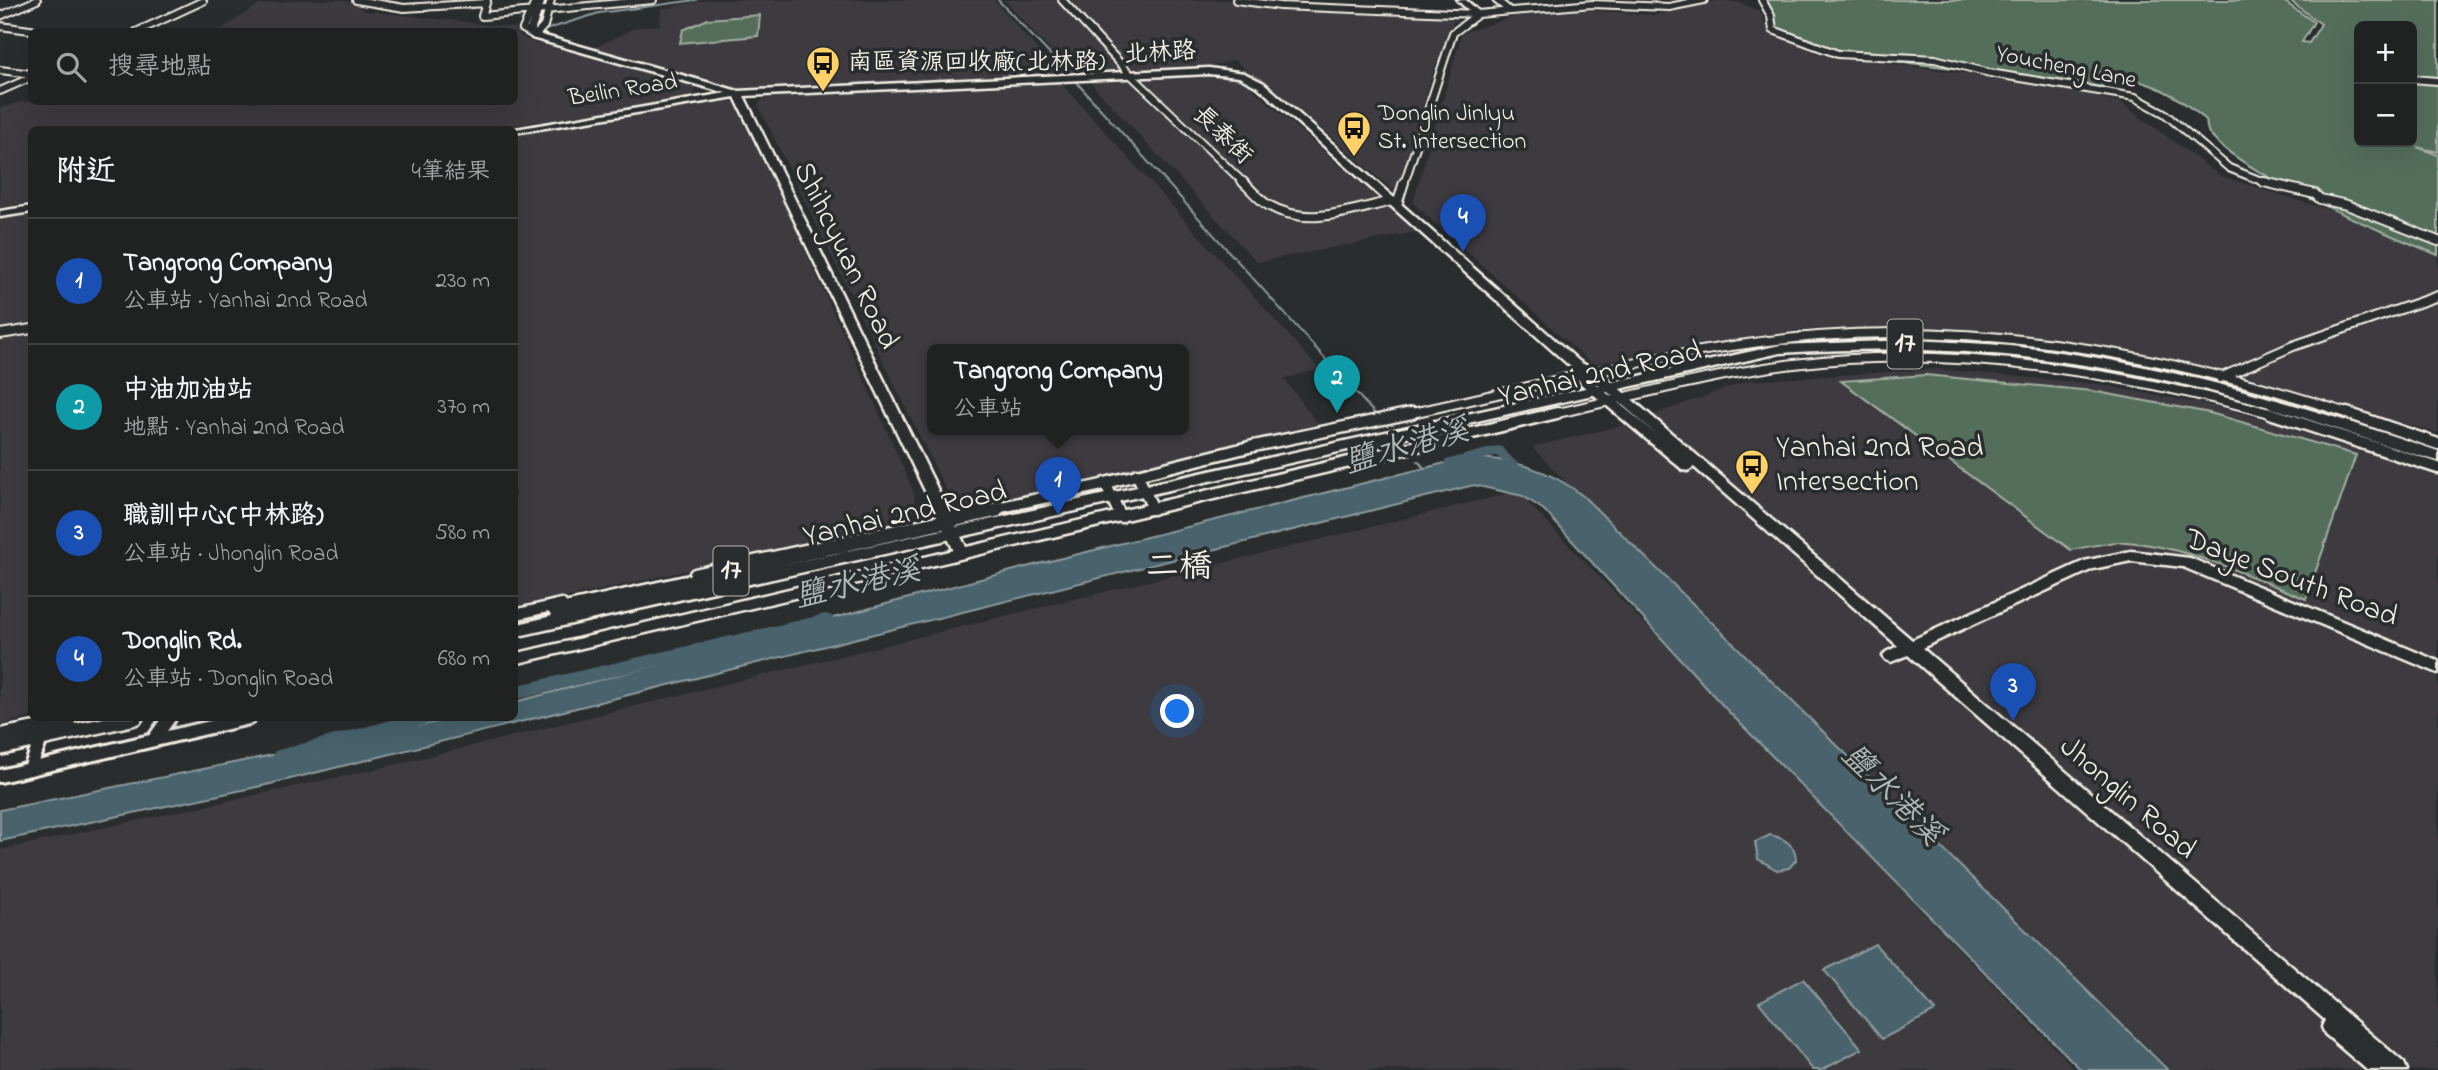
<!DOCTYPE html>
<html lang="zh-TW">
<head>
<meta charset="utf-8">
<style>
	body { margin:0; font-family:"Indie Flower","LXGW WenKai TC",sans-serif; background:#282a2a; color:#f1f3f6 }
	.controls { position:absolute; right:21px; top:21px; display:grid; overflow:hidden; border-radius:10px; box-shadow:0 7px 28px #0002 }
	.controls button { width:63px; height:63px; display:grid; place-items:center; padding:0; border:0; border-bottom:2px solid #3d3f40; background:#202222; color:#f1f3f6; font:35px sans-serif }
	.you { position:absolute; left:1178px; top:712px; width:24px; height:24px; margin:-18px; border:5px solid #fff; border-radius:50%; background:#1a73e8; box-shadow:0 0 0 10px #1a73e833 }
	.badge { display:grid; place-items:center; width:46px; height:46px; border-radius:50%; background:#0b8043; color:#fff; font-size:23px; font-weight:700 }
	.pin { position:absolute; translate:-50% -58px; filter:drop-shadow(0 2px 4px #0008) }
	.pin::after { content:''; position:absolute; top:37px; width:24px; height:21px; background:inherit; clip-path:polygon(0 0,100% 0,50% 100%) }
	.popup { position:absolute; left:927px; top:344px; width:262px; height:91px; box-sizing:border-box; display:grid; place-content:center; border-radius:10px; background:#202222; filter:drop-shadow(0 2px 5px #0005); font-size:23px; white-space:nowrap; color:#a2a4a5 }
	.popup b { font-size:26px; color:#f1f3f6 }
	.popup::after { content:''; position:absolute; left:50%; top:100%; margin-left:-14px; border:14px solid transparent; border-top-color:#202222 }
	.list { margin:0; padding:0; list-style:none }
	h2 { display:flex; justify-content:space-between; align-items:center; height:91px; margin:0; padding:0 28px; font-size:30px }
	h2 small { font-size:23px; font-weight:400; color:#a2a4a5 }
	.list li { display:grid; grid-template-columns:46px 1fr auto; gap:21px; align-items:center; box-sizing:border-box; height:126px; padding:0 28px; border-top:2px solid #3d3f40 }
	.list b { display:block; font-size:26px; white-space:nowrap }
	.list p { margin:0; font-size:23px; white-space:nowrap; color:#a2a4a5 }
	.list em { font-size:23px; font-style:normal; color:#a2a4a5 }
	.icon { flex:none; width:38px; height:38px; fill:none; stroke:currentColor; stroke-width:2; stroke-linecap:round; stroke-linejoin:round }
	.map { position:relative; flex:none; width:2438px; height:1070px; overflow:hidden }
	.search { position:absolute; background:#202222; box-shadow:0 7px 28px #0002; left:28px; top:28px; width:490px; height:77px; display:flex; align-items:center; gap:18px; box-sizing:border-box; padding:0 24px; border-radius:10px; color:#a2a4a5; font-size:26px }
	.panel { position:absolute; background:#202222; box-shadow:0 7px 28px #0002; left:28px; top:126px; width:490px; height:595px; border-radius:10px }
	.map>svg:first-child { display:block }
	.built { fill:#3e3b3f; fill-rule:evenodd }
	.green { fill:#556e5c; stroke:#a4b0a2; stroke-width:2; fill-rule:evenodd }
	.water { fill:#48626c; stroke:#8d9b9e; stroke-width:2 }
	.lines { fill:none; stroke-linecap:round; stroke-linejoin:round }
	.stream-far1 { stroke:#8d9b9e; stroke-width:2 }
	.stream { stroke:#8d9b9e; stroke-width:2.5 }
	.canal { stroke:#48626c; stroke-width:9 }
	.river { fill:#48626c; fill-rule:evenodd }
	.street-far3-casing { stroke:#f4f1e8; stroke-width:10 }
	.street-far2-casing { stroke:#f4f1e8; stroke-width:12 }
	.street-far1-casing { stroke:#f4f1e8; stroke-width:15 }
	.street-casing { stroke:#f4f1e8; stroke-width:18 }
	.secondary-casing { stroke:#f4f1e8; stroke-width:5 }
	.primary-casing { stroke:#f4f1e8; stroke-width:5 }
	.street-far3 { stroke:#2a2d2e; stroke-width:6 }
	.street-far2 { stroke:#2a2d2e; stroke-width:8 }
	.street-far1 { stroke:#2a2d2e; stroke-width:10 }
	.street { stroke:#2a2d2e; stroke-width:12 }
	.secondary { fill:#2a2d2e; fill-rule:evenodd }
	.primary { fill:#2a2d2e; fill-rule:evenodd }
	.labels { text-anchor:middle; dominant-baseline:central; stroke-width:7; stroke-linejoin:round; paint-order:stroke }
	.far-street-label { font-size:24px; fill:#f4f1e8; stroke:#2a2d2e }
	.far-poi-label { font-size:24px; fill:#f4f1e8; stroke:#2a2d2e; text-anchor:start }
	.shield { fill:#2a2d2e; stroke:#b7b6b0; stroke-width:2 }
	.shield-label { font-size:28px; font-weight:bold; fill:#f4f1e8 }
	.street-label { font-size:30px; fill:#f4f1e8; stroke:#2a2d2e }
	.poi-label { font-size:30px; fill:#f4f1e8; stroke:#2a2d2e; text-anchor:start }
	.water-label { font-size:32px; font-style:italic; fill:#afb8b6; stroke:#2a2d2e }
	.quarter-label { font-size:33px; fill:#f4f1e8; stroke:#2a2d2e }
</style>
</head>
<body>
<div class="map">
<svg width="2438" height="1070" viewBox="0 0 2438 1070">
	<rect width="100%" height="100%" fill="#2a2d2e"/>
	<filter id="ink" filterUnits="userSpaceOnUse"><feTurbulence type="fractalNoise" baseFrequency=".0143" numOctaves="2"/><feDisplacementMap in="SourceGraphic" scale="14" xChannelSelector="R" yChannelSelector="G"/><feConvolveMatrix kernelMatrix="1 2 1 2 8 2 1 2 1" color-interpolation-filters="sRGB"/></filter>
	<g filter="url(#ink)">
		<path class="built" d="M296 0H343L366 11 517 28 521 36 531 42 695 85 694 94 679 100 490 129 32 130 31 202 0 208V108L22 102H514V32L218 31 259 5Z
			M707 0H994L1059 74 743 91 594 48 635 28 660 25 661 9Z
			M1005 0H1229L1271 10 1461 18 1453 22 1434 70 1396 193 1326 132 1234 60 1209 67 1070 73Z
			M1720 0 1741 3 1761 12 1768 30 1821 55 2034 82 2120 102 2220 176 2371 223 2438 254V433L2159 356 2025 336 1884 328 1808 329 1592 364 1413 203 1462 33 1516 16 1583 10 1656 15Z
			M1215 75 1241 79 1416 232 1257 262 1088 80Z
			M1060 82 1319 369 1284 379 1322 429 980 506 962 505 950 498 758 105 762 100 781 96ZM932 349H1184V429H932Z
			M722 100 738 103 886 428 914 493 915 509 895 524 515 609V134Z
			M31 213V324L0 330V218Z
			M31 332V717L0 725V338Z
			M1936 369 2095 384 2220 407 2350 444 2438 476V1070H2171L1851 764 1575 490 1528 503 2076 1070H0V850L381 768 1564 480 1532 447 1625 425 1747 381Z"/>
		<path class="green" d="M1765 0H2282L2314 22 2302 42 2309 43 2321 24 2289 0H2438V152L2417 147 2438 155V255C2384 233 2245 176 2210 135 2207 131 2207 126 2206 120 2167 87 2147 81 2097 72L2104 89 2032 77 1847 56 1775 29ZM2359 26H2412V142H2359Z
			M760 15 758 36 680 43 683 30 708 19Z
			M1926 375 2092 391 2210 413 2356 455 2306 599C2250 576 2185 546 2125 542 2108 541 2088 547 2071 550L1841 381Z"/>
		<path class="water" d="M1469 457C1512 459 1549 469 1583 496L2168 1070H2081L1726 709 1544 510 1523 496 1474 485 266 785 0 841V810L456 718H514L515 702 1030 566Z
			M1770 835C1784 838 1796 845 1796 860L1789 868 1777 870 1758 859 1755 842Z
			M1875 944 1935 1011 1882 1039 1824 970Z
			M1803 979 1862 1049 1822 1070H1813L1759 1002Z"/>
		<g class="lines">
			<path class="stream-far1" d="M998 0 1078 84 1376 415
				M545 30 599 13 696 0"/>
			<path class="stream" d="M1374 413 1377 416
				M1418 461 1425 469"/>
			<path class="canal" d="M1498 451 1514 466"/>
			<path class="river" d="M1498 446 1503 448 1505 451 1503 454 1451 468 1444 463 1446 460Z
				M826 614 832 616 834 620 832 624 514 700V686Z
				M399 718H433L430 723 424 725 282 763 275 761 273 756 275 751 282 749Z"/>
			<g class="street-far3-casing">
				<path id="street-far3" d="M356 0 404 8 486 3
					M487 0 482 16 653 0
					M536 0 523 29 535 36 544 26 551 0
					M1062 0 1131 75 1245 184
					M1236 0 1280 6 1478 14 1592 4 1669 7 1704 0
					M1496 0 1510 11
					M1762 0 1771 16 1773 30 1838 54 1935 59 1990 73 2135 97 2164 113 2229 168 2269 184
					M0 16 37 0
					M0 26 45 32
					M136 32 203 1
					M0 70 32 74
					M2412 79 2438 81
					M0 91 32 77
					M1404 184 1453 33 1478 14"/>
			</g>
			<g class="street-far2-casing">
				<path id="street-far2" d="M1243 182C1251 189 1259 200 1268 205 1307 228 1352 210 1392 201
					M2264 182 2315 194 2320 199 2347 205 2438 241
					M1397 205 1404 182
					M0 334 32 329
					M2220 378 2293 346 2438 296
					M1403 415C1540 386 1678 347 1818 336 1999 322 2181 358 2353 415
					M1549 415C1630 397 1711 374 1794 364 1954 344 2122 372 2277 415"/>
			</g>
			<g class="street-far1-casing">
				<path id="street-far1" d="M2270 413 2438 468
					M2347 413 2438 444
					M1137 474 1153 509
					M1105 483 1249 447 1412 413
					M1105 483 1121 517
					M695 574 1111 483
					M514 615 561 604
					M514 659 1557 413"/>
			</g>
			<g class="street-casing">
				<path id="street" d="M154 739 169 718
					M30 769 42 736
					M0 776 249 718"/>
			</g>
			<g class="secondary-casing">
				<path id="secondary" d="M537 0H545L535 29 538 34 738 91 1209 68 1244 73 1264 83 1580 362 1603 375 1628 396 1912 640 2084 561 2131 551 2190 558 2438 661V673L2183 567 2131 561 2093 569 1922 648 2404 1063 2407 1070H2367L2325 1034 2322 1027 2325 1020 1908 655 1891 662 1886 660 1883 656 1886 652 1898 646 1694 467 1688 471 1683 470 1581 384 1572 368 1258 87 1239 77 1209 74 744 96 969 553 962 558 955 553 735 97 514 133V130H510L726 93 532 38 527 29ZM1589 378 1595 381 1656 434 1590 379Z
					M1457 0H1466L1482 14 1475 16Z
					M32 206V212L0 217V211Z"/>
			</g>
			<g class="primary-casing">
				<path id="primary" d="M1912 340C1957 342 2001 344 2045 350 2179 367 2310 408 2438 451V461C2372 443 2307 417 2241 399 2086 356 1941 342 1780 353L514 637V625L552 616 547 611 549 607 555 605 995 507 1000 508 1003 512 1000 516 779 566 1780 345Z
					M54 718H74L75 724 104 718H143L140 723 134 725 0 755V729Z"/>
			</g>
			<use href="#street-far3" class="street-far3"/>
			<use href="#street-far2" class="street-far2"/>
			<use href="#street-far1" class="street-far1"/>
			<use href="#street" class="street"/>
			<use href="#secondary" class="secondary"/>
			<use href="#primary" class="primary"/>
		</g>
	</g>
	<defs>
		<g id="bus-pin" transform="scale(1.75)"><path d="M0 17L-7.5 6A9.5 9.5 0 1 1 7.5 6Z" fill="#ffd166" stroke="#2a2d2e"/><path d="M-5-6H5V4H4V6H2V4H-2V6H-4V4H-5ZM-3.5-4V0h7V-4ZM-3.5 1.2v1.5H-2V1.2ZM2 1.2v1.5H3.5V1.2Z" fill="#111"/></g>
	</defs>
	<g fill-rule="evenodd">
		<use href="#bus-pin" x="823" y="63"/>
		<use href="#bus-pin" x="1354" y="128"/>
		<use href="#bus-pin" x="1752" y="466"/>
	</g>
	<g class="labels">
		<g class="far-street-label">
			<text transform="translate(1160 54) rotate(-3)">北林路</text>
			<text transform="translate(2066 68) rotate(11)">Youcheng Lane</text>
			<text transform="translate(623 91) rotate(-9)">Beilin Road</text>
			<text transform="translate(1222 136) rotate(44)">長泰街</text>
		</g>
		<g class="far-poi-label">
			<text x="848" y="63">南區資源回收廠(北林路)</text>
			<text x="1378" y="114">Donglin Jinlyu<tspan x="1378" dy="28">St. Intersection</tspan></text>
		</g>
		<g class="shield">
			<rect x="1887.5" y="319.5" width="35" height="49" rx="5"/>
			<rect x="713.5" y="546.5" width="35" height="49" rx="5"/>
		</g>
		<g class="shield-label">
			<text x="1905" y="344">17</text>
			<text x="731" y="571">17</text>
		</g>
		<g class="street-label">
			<text transform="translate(845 256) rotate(64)">Shihcyuan Road</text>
			<text transform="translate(1600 375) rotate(-13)">Yanhai 2nd Road</text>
			<text transform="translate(905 515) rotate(-13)">Yanhai 2nd Road</text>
			<text transform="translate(2291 579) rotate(21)">Daye South Road</text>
			<text transform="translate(2127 799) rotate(41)">Jhonglin Road</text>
		</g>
		<g class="poi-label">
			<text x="1776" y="449">Yanhai 2nd Road<tspan x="1776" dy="34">Intersection</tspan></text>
		</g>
		<g class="water-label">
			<text transform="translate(1407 448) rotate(-16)">鹽水港溪</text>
			<text transform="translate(858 585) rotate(-13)">鹽水港溪</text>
			<text transform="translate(1891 796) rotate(45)">鹽水港溪</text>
		</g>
		<g class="quarter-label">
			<text x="1179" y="568">二橋</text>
		</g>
	</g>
</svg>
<div class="controls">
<button>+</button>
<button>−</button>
</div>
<div class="you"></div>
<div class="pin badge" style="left:1058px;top:515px;background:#1a4fb4">1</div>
<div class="popup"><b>Tangrong Company</b>公車站</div>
<div class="pin badge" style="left:1337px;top:413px;background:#0f9aa8">2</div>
<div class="pin badge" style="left:2013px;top:721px;background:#1a4fb4">3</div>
<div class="pin badge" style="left:1463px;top:252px;background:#1a4fb4">4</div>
<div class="search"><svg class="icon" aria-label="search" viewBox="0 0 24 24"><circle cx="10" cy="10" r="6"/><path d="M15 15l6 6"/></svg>搜尋地點</div>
<section class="panel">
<h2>附近<small>4筆結果</small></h2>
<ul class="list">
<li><span class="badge" style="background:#1a4fb4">1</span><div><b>Tangrong Company</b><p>公車站 · Yanhai 2nd Road</p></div><em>230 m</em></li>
<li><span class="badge" style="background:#0f9aa8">2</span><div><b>中油加油站</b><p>地點 · Yanhai 2nd Road</p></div><em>370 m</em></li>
<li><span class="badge" style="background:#1a4fb4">3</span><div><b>職訓中心(中林路)</b><p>公車站 · Jhonglin Road</p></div><em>580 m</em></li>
<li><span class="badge" style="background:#1a4fb4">4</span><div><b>Donglin Rd.</b><p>公車站 · Donglin Road</p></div><em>680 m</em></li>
</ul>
</section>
</div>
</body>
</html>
